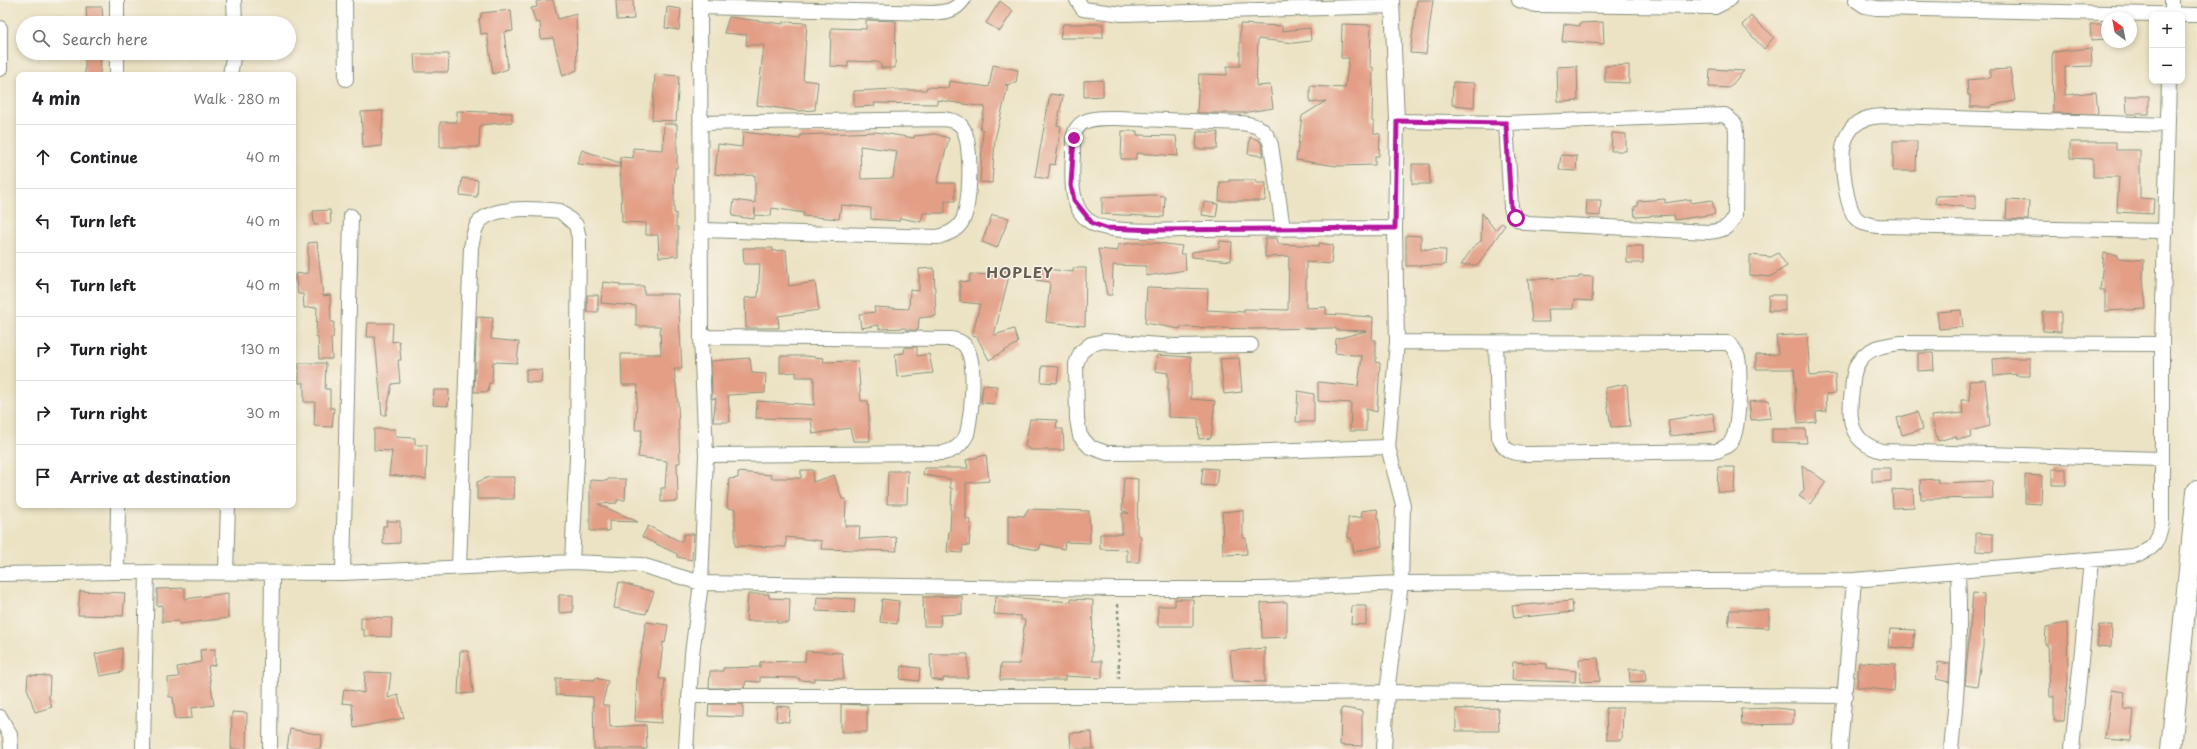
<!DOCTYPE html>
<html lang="en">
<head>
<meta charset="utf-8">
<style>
	body { margin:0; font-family:"Playpen Sans",sans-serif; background:#f6f6f6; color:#202124 }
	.controls { position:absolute; right:12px; top:12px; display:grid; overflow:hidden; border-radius:8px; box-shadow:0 2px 6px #0003 }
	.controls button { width:36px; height:36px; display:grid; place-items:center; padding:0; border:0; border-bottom:1px solid #e0e0e0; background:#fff; color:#202124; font:20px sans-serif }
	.compass { position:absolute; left:2101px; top:12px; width:36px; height:36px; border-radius:50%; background:#fff; box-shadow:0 2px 6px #0003; rotate:328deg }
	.stop { position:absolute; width:12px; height:12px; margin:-9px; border:3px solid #b5179e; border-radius:50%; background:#fff }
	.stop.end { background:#b5179e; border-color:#fff; box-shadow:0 1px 4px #0008 }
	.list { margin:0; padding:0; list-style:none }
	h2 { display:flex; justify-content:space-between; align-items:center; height:52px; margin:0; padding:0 16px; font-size:17px }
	h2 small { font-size:13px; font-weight:400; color:#757577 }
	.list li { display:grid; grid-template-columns:26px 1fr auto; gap:12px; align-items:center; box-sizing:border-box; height:64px; padding:0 16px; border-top:1px solid #e0e0e0 }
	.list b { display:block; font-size:15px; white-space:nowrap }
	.list em { font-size:13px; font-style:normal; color:#757577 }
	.icon { flex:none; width:22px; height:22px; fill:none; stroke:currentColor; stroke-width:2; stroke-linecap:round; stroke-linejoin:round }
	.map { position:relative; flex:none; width:2197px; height:749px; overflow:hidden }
	.search { position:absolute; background:#fff; box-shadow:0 2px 6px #0003; left:16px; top:16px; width:280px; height:44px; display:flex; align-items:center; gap:10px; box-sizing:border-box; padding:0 14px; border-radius:22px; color:#757577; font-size:15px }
	.panel { position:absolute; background:#fff; box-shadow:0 2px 6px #0003; left:16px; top:72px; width:280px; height:436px; border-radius:8px }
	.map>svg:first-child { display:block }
	.building { fill:#e39e85; fill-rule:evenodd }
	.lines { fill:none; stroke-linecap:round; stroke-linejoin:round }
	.minor-casing { stroke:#86907c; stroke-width:16 }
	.secondary-casing { stroke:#86907c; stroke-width:22 }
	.path { stroke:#86907c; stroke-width:2.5; stroke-dasharray:3 3; stroke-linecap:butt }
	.minor { stroke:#fff; stroke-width:14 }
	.secondary { stroke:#fff; stroke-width:20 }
	.route { stroke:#b5179e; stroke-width:5 }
	.labels { text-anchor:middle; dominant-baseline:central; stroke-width:3; stroke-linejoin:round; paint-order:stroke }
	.district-label { font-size:15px; font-weight:bold; letter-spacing:1px; fill:#645f50; stroke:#f7f3e8 }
</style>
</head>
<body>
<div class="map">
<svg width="2197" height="749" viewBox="0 0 2197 749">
	<rect width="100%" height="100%" fill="#f7f3e8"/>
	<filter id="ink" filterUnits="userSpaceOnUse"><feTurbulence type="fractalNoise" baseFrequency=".025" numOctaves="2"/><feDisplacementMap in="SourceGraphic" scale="8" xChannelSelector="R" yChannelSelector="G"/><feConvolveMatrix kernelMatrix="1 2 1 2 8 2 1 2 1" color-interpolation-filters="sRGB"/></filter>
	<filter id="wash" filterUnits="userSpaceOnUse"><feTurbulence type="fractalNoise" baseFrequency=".012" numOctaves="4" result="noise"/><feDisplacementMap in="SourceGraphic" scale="16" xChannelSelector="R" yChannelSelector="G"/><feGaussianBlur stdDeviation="0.9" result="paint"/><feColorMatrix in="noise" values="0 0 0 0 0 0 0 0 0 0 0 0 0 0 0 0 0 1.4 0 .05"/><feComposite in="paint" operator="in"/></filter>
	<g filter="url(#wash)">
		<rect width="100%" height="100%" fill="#ece3c4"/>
		<g id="blocks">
			<path class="building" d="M543 0H553L558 19 576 14 577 70 563 76 553 38 541 39 540 22 536 23 531 8 537 7 536 2Z
				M616 0H633L634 19 617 20Z
				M1417 0H1433L1426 54 1410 53Z
				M1000 1 1013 11 1000 31 986 23Z
				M86 7H102L103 23H87Z
				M667 7 681 9 679 30 665 28Z
				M511 10 513 31 504 32 508 69 493 74 487 33 481 34 479 18H481V13Z
				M1751 16 1774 37 1764 49 1742 25Z
				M729 17 783 24V22L807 23 803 80 818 82 815 110 799 111 757 105 764 45H746L747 35 724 33Z
				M866 20 896 21 895 68H881V64L877 62 848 61V67L830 66 831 28 866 29Z
				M1603 22 1604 44 1562 41 1564 24 1580 26V23Z
				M1063 24H1103V38H1060Z
				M1240 24 1282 26V31L1310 28 1311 41 1294 43 1258 39 1256 86 1270 85 1273 108 1248 112 1247 113H1197L1199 74 1227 75V66H1240Z
				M1342 24 1371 25 1370 67H1373L1372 121 1374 122V133L1380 134 1379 156H1375V165L1337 166 1296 160 1302 116 1326 101 1310 103V86L1345 88 1349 58H1341Z
				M2090 24H2107V39L2091 40Z
				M2091 48 2092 66 2065 67V95L2096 92 2098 114 2053 113 2052 58 2053 52Z
				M85 53H101L100 75H85Z
				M414 54H449L448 72H415Z
				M993 65 1018 70 1016 83 1005 85 1008 86 995 139 992 183 980 182 983 130 980 129 985 107 937 100V104L874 103 875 106 854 107V91L894 89V90H926L927 87 948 88 949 81 989 87Z
				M1629 65V83L1605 82V66Z
				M1577 66 1578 101 1558 102 1557 67Z
				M1710 69 1744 71 1729 88 1709 87Z
				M2010 69 2015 101 1992 105V107H1970V95H1968L1967 80 1990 78V70Z
				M655 74 679 76 676 121 652 120Z
				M1103 80V96L1084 97V81Z
				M1453 82 1475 83 1474 107 1452 105Z
				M1050 94 1063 96 1057 125 1061 126 1055 165 1050 164 1048 179 1035 177Z
				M2126 96H2149V114H2127Z
				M383 111 381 146 363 148 361 112Z
				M457 111 512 113V122L480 125 479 147H440V122H457Z
				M664 124H677V168H675L674 187V213H676V227H678V256L659 257 658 235H646V223L622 222 620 157 633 158V148L663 150Z
				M1122 131H1137V135L1176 136 1178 156 1136 153V159H1121Z
				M743 132 800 139V135L876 132 914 138V136L935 134 949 138 937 183H955V201H945V213H923L921 222 900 218 899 221 871 219V208L841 205 839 219 803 216 804 213 772 208 771 216 755 215V208L754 219 732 216 734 200 755 203V175L730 176 715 174 718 144 742 147ZM860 146 897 151 893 178 861 179Z
				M1197 132H1218L1217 149H1196Z
				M1612 133 1626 134V151H1611Z
				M1250 137 1259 140 1263 147V156L1248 154Z
				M1893 141H1917L1916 171H1893Z
				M2070 142H2116V150H2140V198L2154 199 2153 214 2117 212 2119 177H2093V159L2070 158Z
				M582 150 620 163 619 167 577 164Z
				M1561 155 1577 156 1576 171 1559 170Z
				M1412 164H1429L1430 184H1412Z
				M462 178 478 180 477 197 460 195Z
				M1229 180H1256V183H1266L1265 201H1219L1220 182H1229Z
				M1152 195 1165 196 1164 217 1102 214V197Z
				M1976 195V209L1935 203 1936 196Z
				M1665 199V203L1691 199V203L1712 200 1715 214 1675 220 1674 215 1635 217 1634 207 1638 206V201Z
				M1587 200H1601L1600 216 1586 215Z
				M2007 200 2029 201 2028 220 2006 219Z
				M1204 202 1218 204 1216 217 1202 215Z
				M330 210 331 224 314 225 313 211Z
				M1482 213 1495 230 1502 223 1505 225 1478 265H1461L1473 247 1481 241Z
				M992 215 1009 218 997 248 982 242Z
				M1406 235 1421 236V249L1446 250 1445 265 1406 266Z
				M1265 238H1277L1278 244 1319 246V243L1333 245 1331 264 1306 262V308L1326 307V314L1373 317 1372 340H1376V362L1380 363 1377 412 1366 409V431H1350L1351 403 1318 401V382L1358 386 1362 356 1335 353 1336 339 1366 331 1336 330V328L1251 329 1180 327V329L1145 323 1147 287 1208 289 1207 310 1244 312V309L1288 310 1289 256 1265 257Z
				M1220 241 1232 242 1231 261 1192 257V252L1219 248Z
				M317 242 323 296 330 295 331 322H334L333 338H331L332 359H319L318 337H316L317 307 304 308 303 294H298L295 274 308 273V243Z
				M1131 243H1158L1182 246 1180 254H1185L1186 270 1146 276V266L1113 265 1112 295H1107L1098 249 1118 251V245Z
				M1627 246H1643V263H1627Z
				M743 248H773V251L786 250 789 286 815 282 819 310 778 316 779 328H746L745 298 758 297 760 264H744Z
				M1778 253 1787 266 1770 277 1750 275V255L1771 257Z
				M2104 253 2117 255V258L2144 260 2143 278 2146 309 2105 311V290H2100Z
				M934 268 936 316 919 318 918 330H906V328L879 329V325L861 328 859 314 875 312 874 307 909 309 910 290 919 291V269Z
				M1038 268 1073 272V268H1086L1085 326 1046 322 1050 282 1036 280Z
				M997 269 1010 272 994 335 1014 329 1018 343 989 360 977 337 972 336 980 304 960 302V281L969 282 970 274 996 275Z
				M1579 276 1593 277 1592 301 1574 300 1573 309H1548L1549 322H1532L1528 279 1579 278Z
				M603 282 620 284V286H644V294H678L682 369H674L678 403 680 463H677L678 501 661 502V488H665L667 461 638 457 642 430H635L638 385H622L621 354H661L660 326H636V306L601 303Z
				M587 295H598V312H587Z
				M1769 295H1785V311H1768Z
				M1961 310 1963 327 1939 329 1937 312Z
				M2043 312H2061V332L2043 331Z
				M477 317 493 318 491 339 519 342 517 363 493 362 492 383H489L488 392H474Z
				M368 323H393L392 342 399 341 401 360H398L400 383 392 384 386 415H382L375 337H367Z
				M1807 334 1810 376 1835 374 1836 393 1826 394 1827 411 1816 412V422L1798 424 1794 369H1756V355L1778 354 1776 336Z
				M905 347H917V356L929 354 933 373 897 377 895 354 904 353Z
				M1918 353H1933L1934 370 1918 371Z
				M1157 355 1191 357V399L1215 401 1211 438 1199 439 1198 418 1168 417V373L1155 371Z
				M780 356H806L824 358 823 362 858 361 861 401H868L870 441H853L850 428 813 434 811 419 756 418 757 401 814 405V377H796V372L780 373Z
				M750 358 752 373 766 374 765 393 728 395 730 422H713L716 398 712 399 711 361Z
				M1239 358 1242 392 1224 394 1220 359Z
				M2006 358H2030V376H2016V374L1994 376 1993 359Z
				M299 363H326L325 389H330V408H334L332 427 314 426 315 402H304V383H299Z
				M1042 366 1059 367 1057 383 1041 382Z
				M526 369 542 370 541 383 526 382Z
				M1985 380 1990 426 1970 431 1971 438 1957 439 1956 436 1938 441 1931 416 1963 413 1961 400H1970L1969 381Z
				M1627 384 1630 426 1611 427 1605 388Z
				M983 385 997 386 995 404 981 403Z
				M434 390H449L448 406 433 405Z
				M1298 391 1314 394V422H1296Z
				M1769 400 1771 418 1751 420 1749 402Z
				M1917 412 1923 429 1902 435 1897 418Z
				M1713 413 1716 431 1670 436 1668 420Z
				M1030 419 1057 420 1056 429H1063L1064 450H1031L1025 446Z
				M374 429H395V437L415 438V445H427L426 479 389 475 392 451 374 450Z
				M1772 429H1805L1807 443 1772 442Z
				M986 455 989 481 966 483V519L971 520 969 546 963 545 962 553 947 552 949 531H950L952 488H950V479L923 475 924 468H968L966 460Z
				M1802 465 1826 482 1810 504 1799 496 1804 490Z
				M1718 467H1735L1734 493 1717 492Z
				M1203 468 1218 469 1216 486 1201 485Z
				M1872 468H1891V481L1872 482Z
				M2052 469H2066V485H2052Z
				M801 470H813V482L834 475 842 499H846L845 526H860L859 539 896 537 897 551 821 549 822 541 786 537V547L735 546V509L727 508 729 479 738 478V472L771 475V478H801Z
				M888 471H908L907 504H887Z
				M2025 475 2042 476 2041 504 2025 503Z
				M489 477H515L514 499H477V482Z
				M1124 478 1138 479 1137 532 1141 537 1139 562H1127V550L1100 549V534H1122V513H1129L1122 510Z
				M608 479H626L625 500H617V503L598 504 638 522 609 521V531H590V480L607 481Z
				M1938 479V483L1992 481 1993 498 1921 499 1920 480Z
				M1913 489 1914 507 1893 508 1892 490Z
				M1028 509 1089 511 1090 543 1065 542 1064 549 1041 544 1039 550 1008 545V515L1024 516Z
				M1377 509 1382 546 1354 552 1351 538H1348V518L1362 517 1361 511Z
				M1243 510V538H1246L1247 554 1223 555 1222 512Z
				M386 521H400V543L383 544V526H387Z
				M648 526 682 542 684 534H694L692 560 677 557V554L642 537Z
				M1976 533 1993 534V552L1976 551Z
				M619 582 654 592 646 614 614 608Z
				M185 588V599L228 593V618L179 624V621L162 622V605L157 606V589Z
				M80 591 125 593 123 616 78 615Z
				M1973 593 1984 594 1983 647 1977 687 1965 685Z
				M748 594H769V598L790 599 789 623H777V621H746Z
				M559 595H573V612L559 613Z
				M962 596V614L941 615 940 626H924L923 597Z
				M996 596 1071 602V599L1093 600 1092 661H1102V678L1065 676V680H1000L1001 664H1019L1025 620H1021V616L994 614Z
				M817 597 855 599 854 613 816 611Z
				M882 599 899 601 897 624 880 622Z
				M1175 599H1193V626H1158V606H1175Z
				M1572 601 1573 612 1514 618 1512 606Z
				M1287 602V637L1262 638 1261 603Z
				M1352 606H1366V625L1351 624Z
				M1730 610H1769V628L1728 626Z
				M361 617 392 618 391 637 364 636V630H361Z
				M646 622 668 625 665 643 663 642 659 679H665L661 723 635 721 637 678Z
				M2067 623 2068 679 2064 721H2054V696H2050L2048 645H2045L2046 627Z
				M2099 625H2112L2111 647 2097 646Z
				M1890 629 1915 630 1913 649 1888 647Z
				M122 648V672L100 676 95 654Z
				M1265 648V682L1233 681 1230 651Z
				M215 649V665L208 666 214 705 191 708 192 718 175 719 173 697H169L168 678 179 677 177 667 201 662 200 650Z
				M460 651H468L473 693 458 694Z
				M806 651 842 653 844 679 814 678V681L799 680V678L760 677V682L746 681 744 688H709L710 671H723V668L760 667V662L805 661Z
				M930 654H968V678H943V681L931 679Z
				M1598 658 1600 681 1580 682 1579 659Z
				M1513 662 1547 664V668L1576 671 1575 682 1512 680Z
				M1859 662 1896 664 1894 691 1857 687Z
				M1938 662 1950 664 1949 682 1936 679Z
				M902 666 920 668 919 681 900 679Z
				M1629 669H1645L1646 681 1630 682Z
				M365 672 391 673 388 698 398 695 404 718 354 728 352 704 342 703 344 689 364 693Z
				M28 675 50 676 49 698 52 707 35 712 27 688Z
				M556 678 595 680V678L608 681 602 705H609L610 727 646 725 647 749H594L593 697 556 695Z
				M2111 690 2125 692 2123 709 2134 710 2131 741 2105 739Z
				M709 704H743V717L708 716Z
				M841 704 867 705V732H841Z
				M777 706 790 707 789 722 776 721Z
				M1344 708 1362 711V746L1340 745 1341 709Z
				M1498 708 1499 731H1456V709Z
				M1606 708H1623L1622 740H1607Z
				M1776 708 1794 710 1793 724 1742 725 1741 709Z
				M232 712 247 713 246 749H231Z
				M290 729 322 735 320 749H287Z
				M1092 732 1093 749H1071L1070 733Z"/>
		</g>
	</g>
	<g filter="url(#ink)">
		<use href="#blocks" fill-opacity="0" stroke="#86907c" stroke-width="1"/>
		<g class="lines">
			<g class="minor-casing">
				<path id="minor" d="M117 0V23
					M234 0 235 23
					M345 0 346 79
					M1077 0 1083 9 1122 14 1392 6
					M1519 0 1536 5 1715 7 1729 0
					M1856 0 1865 6 1876 8 2197 15
					M2172 0V15
					M700 7 932 13C946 12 955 11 963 0
					M0 28V69
					M117 53V75
					M230 75 234 53
					M1397 121 1506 123 1725 115 1735 124 1736 132 1735 215C1730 228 1722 231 1708 232L1527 223C1517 220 1513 217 1511 207L1506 123
					M700 123 943 119C950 120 957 120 962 127 973 141 971 209 961 223 956 231 947 234 938 237L702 230
					M1283 229 1271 145C1266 129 1258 125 1241 123L1116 118C1104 118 1084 117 1077 128 1072 135 1073 147 1073 155 1071 184 1069 222 1107 228 1138 233 1173 230 1204 229 1268 229 1332 228 1395 228
					M2166 231 1877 226C1870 225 1862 224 1857 219 1846 210 1840 158 1844 144 1846 136 1850 129 1856 124 1866 116 1880 116 1892 116L2168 125
					M701 337 952 339C957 341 962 341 965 346 978 361 971 415 967 434 961 446 955 450 943 453L706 455
					M1397 342 1728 343C1733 347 1736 351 1738 358 1741 372 1739 425 1733 438 1731 445 1723 448 1717 451L1530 454C1515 454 1504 453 1499 437L1496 343
					M1251 345 1175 346 1104 341 1091 344 1081 352 1076 364 1077 419 1080 436 1090 447 1107 453 1239 452 1388 447
					M2161 459 1882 451C1849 442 1848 419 1852 390 1853 380 1853 369 1860 360 1869 347 1886 345 1901 343L2162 344
					M459 566 471 247C473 239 474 227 480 221 496 205 539 209 560 211L576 225 579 238 577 458 572 562
					M117 572 118 505
					M226 572 228 505
					M343 573 351 216
					M0 574 117 572 343 573 572 562 641 565 701 583 1117 589H1266L1401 583 1854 580 2133 556C2155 549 2158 544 2162 521V344L2169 81
					M689 696H1120L1387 692 1846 696
					M0 717 10 735 11 749
					M143 749 147 572
					M270 749 272 573
					M686 749 692 654 701 583 706 455 701 337 700 0
					M1384 749 1387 692 1401 583 1403 505 1388 447 1397 342 1395 228 1397 121 1392 0
					M1840 749 1854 580
					M1951 749C1958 690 1961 632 1958 572
					M2072 749 2091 561"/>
			</g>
			<g class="secondary-casing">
				<path id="secondary" d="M2171 749 2197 491"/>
			</g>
			<path class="path" d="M1118 604 1119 681"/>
			<use href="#minor" class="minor"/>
			<use href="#secondary" class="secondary"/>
		</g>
	</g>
	<g class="lines" filter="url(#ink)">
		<path class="route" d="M1074 138 1071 185 1074 200 1092 223 1106 228 1155 230 1395 228 1397 121 1506 123 1511 207 1516 218"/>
	</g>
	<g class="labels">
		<g class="district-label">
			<text x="1020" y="271">HOPLEY</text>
		</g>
	</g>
</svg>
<div class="controls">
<button>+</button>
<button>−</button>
</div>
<svg class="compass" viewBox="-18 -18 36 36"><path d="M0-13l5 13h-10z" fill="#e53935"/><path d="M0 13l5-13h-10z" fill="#757577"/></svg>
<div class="stop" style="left:1516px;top:218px"></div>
<div class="stop end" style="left:1074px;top:138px"></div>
<div class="search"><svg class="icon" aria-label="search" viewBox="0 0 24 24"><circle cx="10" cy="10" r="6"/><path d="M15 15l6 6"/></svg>Search here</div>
<section class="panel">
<h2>4 min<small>Walk · 280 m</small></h2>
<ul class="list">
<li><svg class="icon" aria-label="ahead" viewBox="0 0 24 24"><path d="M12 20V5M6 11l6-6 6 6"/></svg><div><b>Continue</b></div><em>40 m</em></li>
<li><svg class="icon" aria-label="left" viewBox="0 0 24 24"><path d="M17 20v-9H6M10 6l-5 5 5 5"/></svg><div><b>Turn left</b></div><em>40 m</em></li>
<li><svg class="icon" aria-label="left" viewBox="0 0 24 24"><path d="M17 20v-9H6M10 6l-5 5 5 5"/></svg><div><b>Turn left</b></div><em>40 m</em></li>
<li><svg class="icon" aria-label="right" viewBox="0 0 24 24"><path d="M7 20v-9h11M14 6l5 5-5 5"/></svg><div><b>Turn right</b></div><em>130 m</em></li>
<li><svg class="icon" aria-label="right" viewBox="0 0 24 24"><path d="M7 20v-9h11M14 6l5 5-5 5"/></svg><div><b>Turn right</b></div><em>30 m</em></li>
<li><svg class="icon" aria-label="arrive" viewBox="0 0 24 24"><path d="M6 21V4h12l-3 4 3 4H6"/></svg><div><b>Arrive at destination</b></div></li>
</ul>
</section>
</div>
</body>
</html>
